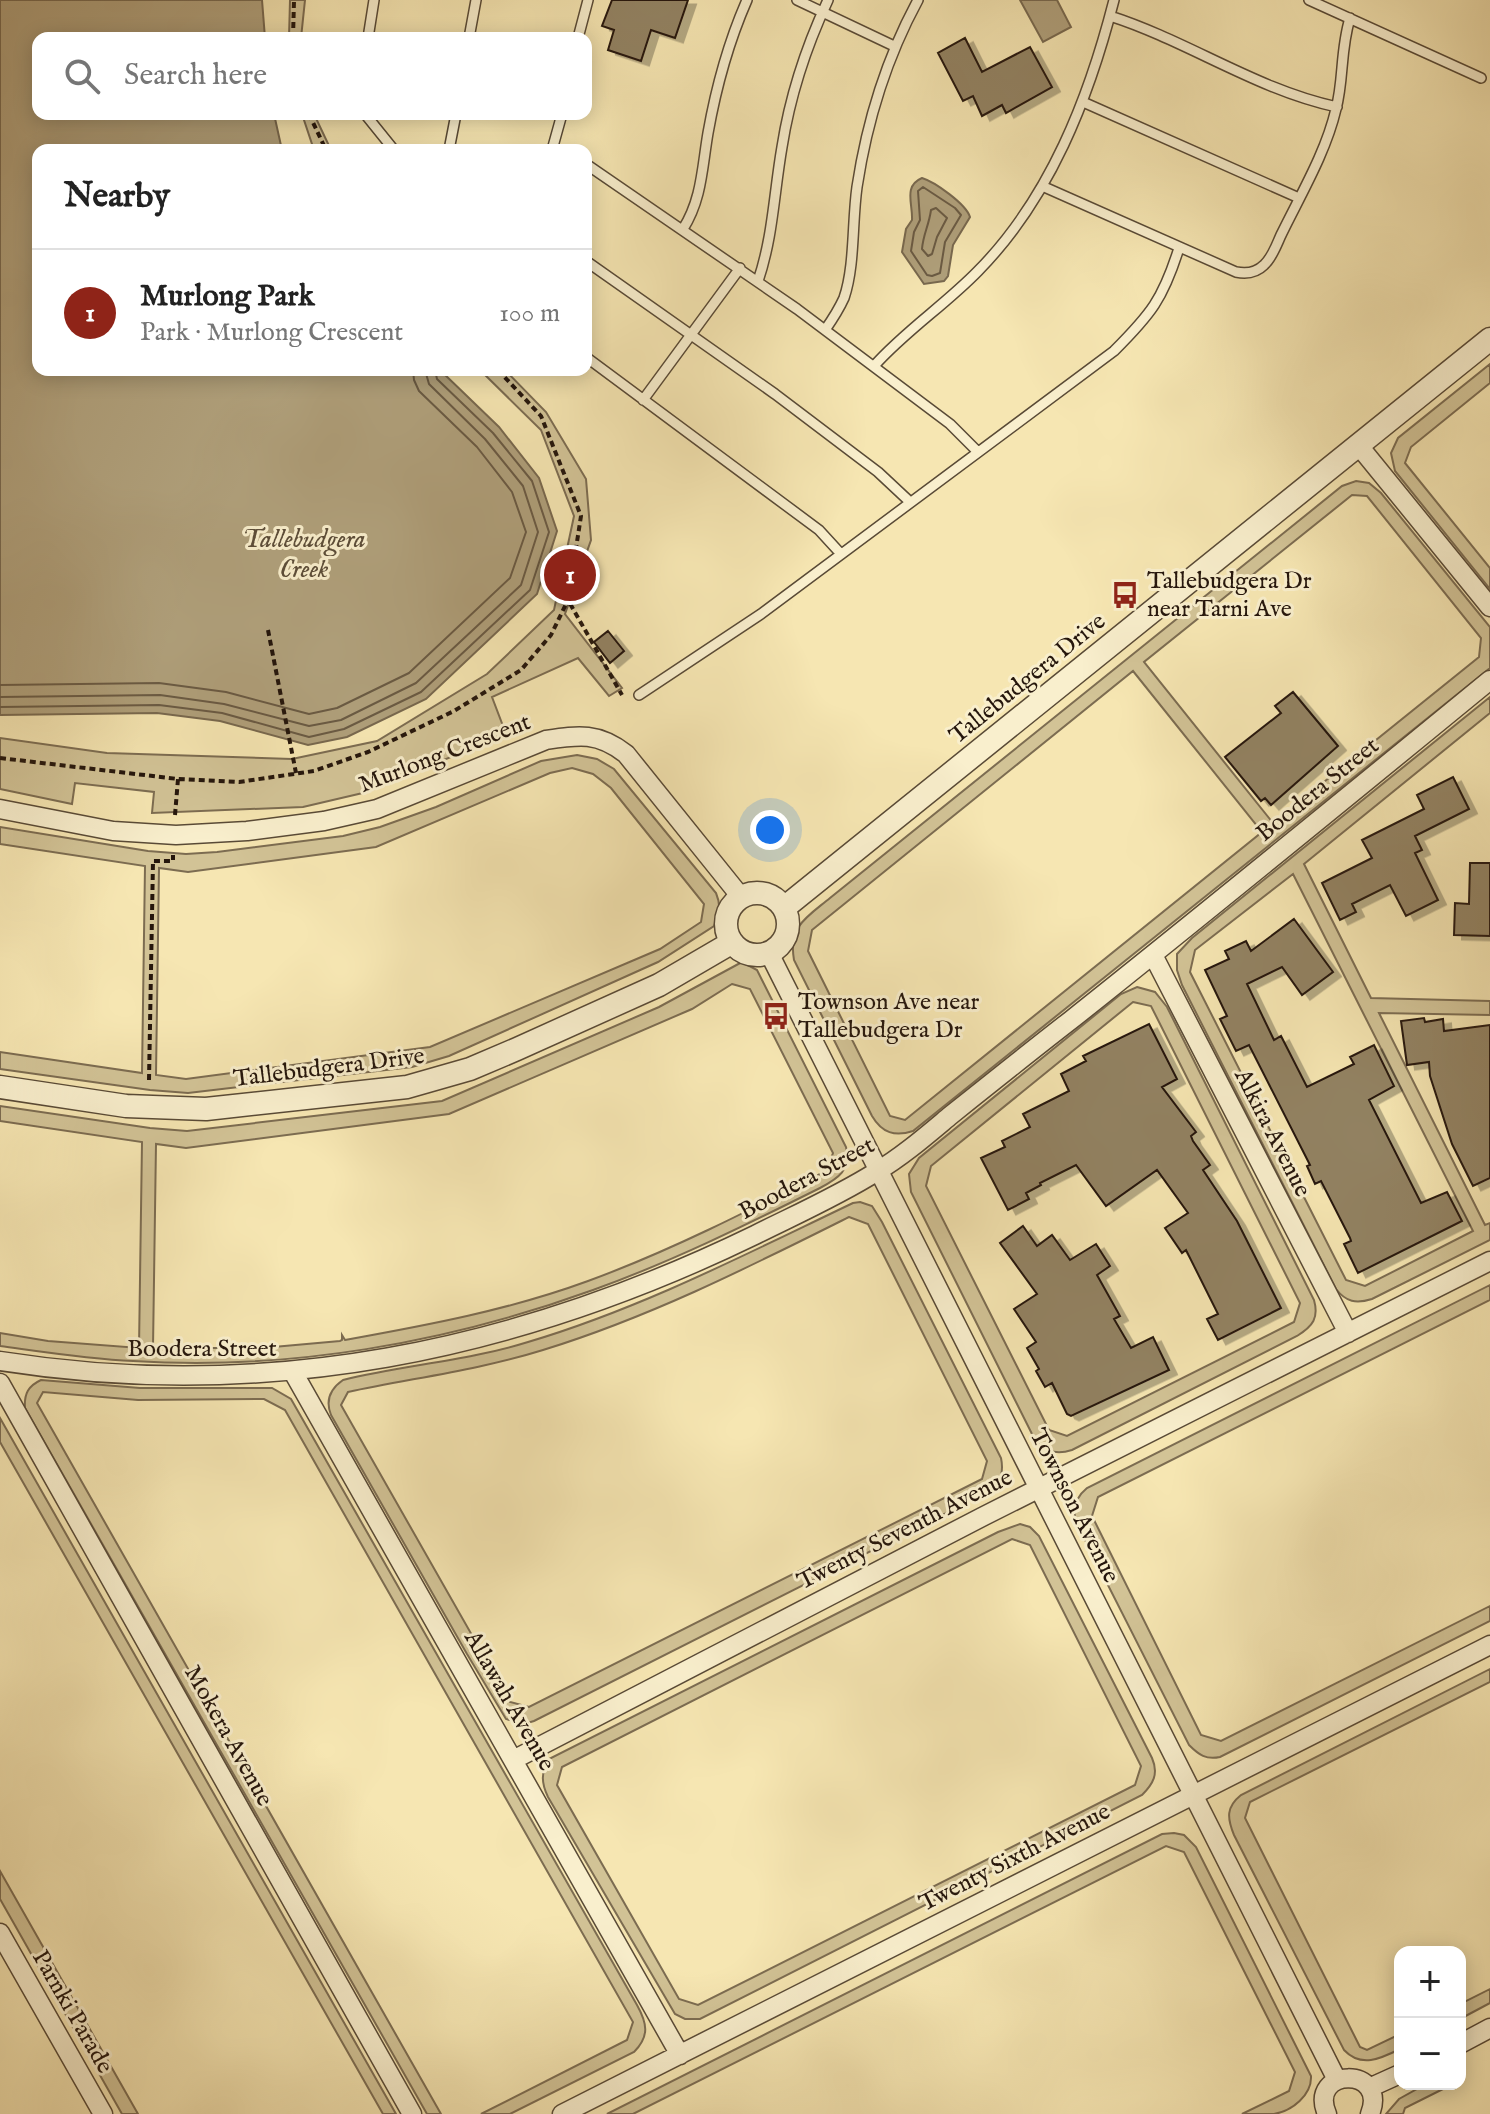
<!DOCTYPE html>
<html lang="en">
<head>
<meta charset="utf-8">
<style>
	body { margin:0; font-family:"IM FELL English",serif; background:#f2f2f2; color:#222 }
	.controls { position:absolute; right:24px; bottom:24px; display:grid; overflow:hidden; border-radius:16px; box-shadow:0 4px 20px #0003 }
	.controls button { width:72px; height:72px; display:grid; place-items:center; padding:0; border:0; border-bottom:2px solid #e0e0e0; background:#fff; color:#222; font:40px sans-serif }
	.you { position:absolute; left:770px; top:830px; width:28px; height:28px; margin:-20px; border:6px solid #fff; border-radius:50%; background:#1a73e8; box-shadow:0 0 0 12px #1a73e833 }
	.badge { display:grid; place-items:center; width:52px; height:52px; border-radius:50%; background:#8f2418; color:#fff; font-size:26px; font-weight:700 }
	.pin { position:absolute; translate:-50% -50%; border:4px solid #fff; box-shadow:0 2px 8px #0006 }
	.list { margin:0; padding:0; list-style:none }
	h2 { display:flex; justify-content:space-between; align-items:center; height:104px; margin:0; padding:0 32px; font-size:34px }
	h2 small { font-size:26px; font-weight:400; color:#767676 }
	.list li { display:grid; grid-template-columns:52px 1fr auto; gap:24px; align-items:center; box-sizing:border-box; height:128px; padding:0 32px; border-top:2px solid #e0e0e0 }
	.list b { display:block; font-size:30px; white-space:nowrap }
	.list p { margin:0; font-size:26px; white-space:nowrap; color:#767676 }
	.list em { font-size:26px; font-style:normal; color:#767676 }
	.icon { flex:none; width:44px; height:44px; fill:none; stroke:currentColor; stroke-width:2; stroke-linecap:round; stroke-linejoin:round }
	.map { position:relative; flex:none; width:1490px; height:2114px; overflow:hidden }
	.search { position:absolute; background:#fff; box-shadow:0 4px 20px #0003; left:32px; top:32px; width:560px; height:88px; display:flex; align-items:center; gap:20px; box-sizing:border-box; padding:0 28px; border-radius:16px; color:#767676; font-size:30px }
	.panel { position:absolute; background:#fff; box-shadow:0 4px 20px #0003; left:32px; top:144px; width:560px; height:232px; border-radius:16px }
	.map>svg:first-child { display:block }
	.green { fill:#d2c396; stroke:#7c6c51; stroke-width:2; fill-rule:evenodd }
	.water { fill:#af9f7a; stroke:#78684e; stroke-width:2 }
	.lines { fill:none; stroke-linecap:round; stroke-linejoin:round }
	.shore { stroke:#6a5a43; stroke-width:2 }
	.building { fill:#928262; stroke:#25160c; stroke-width:2; filter:url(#shadow) }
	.service-casing { stroke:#594a36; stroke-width:12 }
	.minor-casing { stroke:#594a36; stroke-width:21 }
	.tertiary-casing { stroke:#594a36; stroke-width:25 }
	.path { stroke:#25160c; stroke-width:4; stroke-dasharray:6 4; stroke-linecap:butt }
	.service { stroke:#f9efcd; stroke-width:9 }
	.minor { stroke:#f9efcd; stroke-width:18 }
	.tertiary { stroke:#f9efcd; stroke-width:22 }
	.labels { text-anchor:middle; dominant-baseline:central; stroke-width:6; stroke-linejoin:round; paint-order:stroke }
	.poi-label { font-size:24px; fill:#25160c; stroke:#f9efcd; text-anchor:start }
	.street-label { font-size:24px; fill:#25160c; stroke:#f9efcd }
	.water-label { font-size:26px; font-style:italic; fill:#5c4d38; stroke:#f9efcd }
</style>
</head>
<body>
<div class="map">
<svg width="1490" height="2114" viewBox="0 0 1490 2114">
	<defs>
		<filter id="shadow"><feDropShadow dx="8" dy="4.5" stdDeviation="0" flood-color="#0004"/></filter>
	</defs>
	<rect width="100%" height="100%" fill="#f6e6b2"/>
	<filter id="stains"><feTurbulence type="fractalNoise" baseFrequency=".0025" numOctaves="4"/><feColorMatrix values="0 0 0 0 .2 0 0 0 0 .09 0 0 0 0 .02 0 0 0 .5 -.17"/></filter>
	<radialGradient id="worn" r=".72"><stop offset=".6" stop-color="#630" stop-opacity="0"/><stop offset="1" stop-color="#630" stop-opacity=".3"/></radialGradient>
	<path class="green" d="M290 0H305L301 38H289Z
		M302 114H314L331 150H314Z
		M1490 364V383L1411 447 1405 463 1490 568V589L1395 471 1391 453 1398 438Z
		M480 370H505L546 412 586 479 591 540 565 614 622 688 609 696 578 658 492 697 506 734 367 792 303 807 152 813 154 792 75 783 72 804 0 789V738L107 753 292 759 377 741 487 674 554 610 574 516 541 430Z
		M1356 481 1369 483 1381 493 1490 627V668L913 1131C895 1137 882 1133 872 1116L794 960C788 926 807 917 830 898L1342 486ZM1352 495 1367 496 1481 638 1479 657 1273 823 1144 662ZM1133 671 1262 832 905 1120 890 1116 808 951 812 930Z
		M1490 697V713L1304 864 1371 998 1490 1001V1015L1379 1013 1485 1225 1490 1223V1240L1372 1299C1356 1304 1346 1302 1336 1289L1182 985 1177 970V954L1192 938ZM1293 874 1473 1231 1365 1286 1346 1280 1190 972 1195 950Z
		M577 755 597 759 614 769 716 893C721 905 720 914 714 926L658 962 449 1056 412 1067 188 1093 150 1090 0 1069V1052L142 1073 145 866 0 844V827L148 851 186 854 217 852 343 836 380 827 436 807 541 761ZM572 768 593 774 611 788 704 904 701 922 660 949 430 1047 186 1079 156 1075 159 868 188 872 376 847 550 773Z
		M742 962 757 970 846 1147C851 1170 839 1178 820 1188 746 1225 671 1262 593 1290 447 1343 288 1371 133 1361 88 1359 44 1352 0 1346V1333L48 1341 139 1348 142 1142 0 1121V1106L150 1128 187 1131 442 1101 659 1007ZM732 984 750 989 833 1153 826 1171C748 1211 670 1251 588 1281 509 1310 428 1325 345 1340L342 1335V1340L340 1341 262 1348H153L156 1144 186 1148 449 1114 692 1009Z
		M1137 987 1155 992 1167 1007 1314 1300C1319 1318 1313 1326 1297 1336L1072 1450C1053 1456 1043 1450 1032 1434L911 1192 909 1174 919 1158 1121 994ZM1133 1002 1151 1006 1300 1303 1294 1322 1067 1436 1049 1430 926 1186 931 1166Z
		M860 1202 872 1206 882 1222 1001 1458C1005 1477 997 1487 982 1495L534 1721 524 1724 506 1719 467 1654 331 1415C325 1400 330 1389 343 1380 404 1365 467 1361 528 1342 642 1308 746 1254 853 1203ZM849 1217 868 1224 987 1461 982 1479 529 1707 510 1702 341 1405 348 1392C413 1378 479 1370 543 1350 650 1317 749 1267 849 1217Z
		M1490 1285V1300L1098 1497 1092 1516 1201 1735 1221 1741 1490 1606V1621L1220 1757C1206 1760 1199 1755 1189 1745L1076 1522C1072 1508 1076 1497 1087 1488Z
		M41 1380 140 1388H272L291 1399 637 2005C647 2023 650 2036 634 2052L510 2114H481L627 2040 633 2022 285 1410 264 1399 138 1400 43 1392 37 1403 441 2114H427L25 1408C24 1394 28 1386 41 1380Z
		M0 1418 396 2114H383L0 1442Z
		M1020 1524 1030 1527 1039 1536 1152 1758C1159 1774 1153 1784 1142 1795L700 2019H685L675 2014 548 1797C541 1782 541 1773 549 1759L998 1532ZM1012 1539 1030 1545 1141 1766 1135 1785 698 2005 679 1999 557 1785 562 1767Z
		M1490 1669V1682L1250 1802 1245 1818 1360 2047 1367 2050 1400 2034V2049C1380 2059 1361 2068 1344 2050L1234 1835C1227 1818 1226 1807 1241 1795Z
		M1174 1833 1184 1835 1196 1847 1311 2076C1312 2095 1292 2111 1274 2114 1264 2114 1252 2114 1242 2114L1289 2091 1295 2072 1184 1852 1166 1846 633 2114H607L1162 1834Z
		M0 1871 138 2114H122L0 1899Z
		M1490 1989V2003L1460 2019V2004Z
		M1426 2084H1453L1405 2108 1403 2114H1386L1399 2099Z"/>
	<path class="water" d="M0 0H262L265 38H38V114H274L282 150H38V370H440L499 427 539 478 557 531 537 594 426 699 347 737 308 745 220 721 157 713 0 715Z
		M1020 0H1057L1071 27 1043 42Z
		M922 178C935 182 966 204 970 217L953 245 948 276 944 281 924 284 902 252 906 229 912 220C913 204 903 186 922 178Z"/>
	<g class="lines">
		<path class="shore" d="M923 187 955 208 961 215 945 242 940 273 932 276 927 275 911 251 914 232 920 220 918 191Z
			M936 208 947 218 937 237 932 254 928 256 922 249C923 235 929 225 931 210Z
			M0 685 159 683 226 692 309 714 337 708 409 673 510 578 526 532 512 492 477 447 419 391 414 380 413 370
			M0 697 160 695 224 704 309 726 341 720 416 683 521 585 538 532 523 486 485 439 429 384 425 370
			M0 707 159 705 222 713 309 737 344 729 421 692 530 590 549 532 532 481 493 433 437 379 435 370"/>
	</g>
	<path class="building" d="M612 0H688L675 38 651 30 641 61 608 50 614 30 602 26Z
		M965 38 982 72 1030 47 1052 87 1006 113 1002 105 982 116 973 96 963 101 938 53Z
		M608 631 624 651 610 663 594 642Z
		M1293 692 1338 746 1271 805 1265 798 1261 801 1225 757 1281 713 1275 706Z
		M1453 777 1469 809 1415 836 1422 850 1415 853 1438 900 1406 916 1390 885 1352 904 1356 912 1340 920 1322 883 1372 858 1362 840 1424 809 1417 795Z
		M1470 863H1490V936L1454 935 1455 903 1469 904Z
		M1294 919 1333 972 1302 995 1282 967 1247 984 1274 1040 1281 1036 1307 1087 1354 1064 1350 1057 1374 1045 1394 1086 1369 1100 1421 1203 1447 1192 1462 1221 1358 1273 1344 1244 1351 1241 1350 1238 1321 1181 1315 1184 1307 1166 1310 1165 1249 1045 1236 1051 1220 1019 1227 1016 1205 970 1229 959 1225 951 1246 941 1251 951Z
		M1424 1018 1425 1022 1443 1019 1444 1031 1490 1025V1178L1473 1186 1452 1144 1430 1076 1429 1062 1407 1065 1401 1021Z
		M1149 1024 1177 1079 1162 1087 1196 1132 1191 1136 1193 1141 1210 1165 1203 1170 1237 1221 1281 1308 1218 1340 1207 1319 1218 1314 1186 1250 1182 1253 1165 1228 1188 1213 1157 1170 1106 1206 1076 1165 1040 1183 1041 1185 1026 1193 1029 1199 1008 1210 981 1158 1005 1147 1002 1141 1030 1127 1023 1114 1069 1091 1061 1074 1086 1061 1083 1056Z
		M1023 1226 1037 1246 1052 1235 1070 1260 1096 1244 1110 1266 1097 1275 1120 1316 1114 1319 1131 1348 1153 1337 1169 1370 1071 1416 1067 1414 1052 1383 1045 1387 1036 1371 1039 1369 1027 1348 1036 1342 1014 1309 1037 1294 1000 1243Z"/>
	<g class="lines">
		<g class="service-casing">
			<path id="service" d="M797 0 894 46
				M1309 0 1481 78
				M1110 16C1188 41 1257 90 1337 107
				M368 38 374 0
				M469 38 476 0
				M578 38 588 0
				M1083 102 1299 198
				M365 114 394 150
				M449 150 456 114
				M552 150 562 114
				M586 164 797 309 950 424 977 451
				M1042 186 1236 272C1246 274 1256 273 1264 265 1273 257 1277 243 1282 233 1301 194 1326 152 1336 109 1344 79 1340 51 1350 18
				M683 229C702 199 702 168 708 133 716 88 729 41 747 0
				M586 261 775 394 878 472 909 501
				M758 281C773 237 774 193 782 147 790 96 806 47 828 0
				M825 330C832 320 839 309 844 298 855 266 852 222 857 187 867 121 886 59 918 0
				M586 357 819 530 841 554
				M874 366C905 331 945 305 978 271 1050 198 1089 98 1114 0
				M643 400 740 268
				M639 695 761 614 1114 351C1151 314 1163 299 1179 248"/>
		</g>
		<g class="minor-casing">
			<path id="minor" d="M1359 446 1490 607
				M0 809 113 831 176 835 247 831 324 821 377 809 546 740C579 735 598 732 626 754L741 897
				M769 953 1337 2080
				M1153 955 1348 1333
				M0 1361C266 1403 514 1352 755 1235 795 1215 838 1196 876 1172 903 1156 927 1135 951 1115 991 1083 1031 1051 1071 1020 1212 908 1351 794 1490 680
				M293 1372 680 2055
				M0 1383 412 2114
				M515 1759 984 1516 1490 1261
				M0 1933 103 2114
				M1460 2044 1490 2028
				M1369 2088 1400 2074
				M562 2114 1490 1645
				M1327 2114C1307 2067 1389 2066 1370 2114"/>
		</g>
		<g class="tertiary-casing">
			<path id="tertiary" d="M726 924a31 31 0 1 1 62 0a31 31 0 1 1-62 0Z
				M784 908 1490 339
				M0 1087 126 1106 206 1109 407 1087 470 1069 517 1049 659 985 731 943"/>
		</g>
		<path class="path" d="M293 38 294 0
			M309 114 326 150
			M498 370 541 416 581 516 568 600 622 695
			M268 630 296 773
			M0 758 178 779 239 782 314 771 368 752 454 711 521 670 551 635 568 600
			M175 815 178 779
			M149 1080 153 861H173V855"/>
		<use href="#service" class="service"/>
		<use href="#minor" class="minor"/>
		<use href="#tertiary" class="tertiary"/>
	</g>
	<defs>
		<g id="bus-bare" transform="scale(2.16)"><path d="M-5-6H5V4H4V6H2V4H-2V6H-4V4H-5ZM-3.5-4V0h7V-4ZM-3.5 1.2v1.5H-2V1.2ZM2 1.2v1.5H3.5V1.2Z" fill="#8f2418" stroke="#f9efcd" stroke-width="2.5" paint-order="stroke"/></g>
	</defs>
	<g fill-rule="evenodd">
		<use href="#bus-bare" x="1125" y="595"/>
		<use href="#bus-bare" x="776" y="1016"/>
	</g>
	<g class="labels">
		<g class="poi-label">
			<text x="1147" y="581">Tallebudgera Dr<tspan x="1147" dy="28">near Tarni Ave</tspan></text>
			<text x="798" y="1002">Townson Ave near<tspan x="798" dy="28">Tallebudgera Dr</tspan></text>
		</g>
		<g class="street-label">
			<text transform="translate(1028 679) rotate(-39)">Tallebudgera Drive</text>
			<text transform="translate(445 754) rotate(-21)">Murlong Crescent</text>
			<text transform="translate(1318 790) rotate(-39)">Boodera Street</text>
			<text transform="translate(329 1068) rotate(-7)">Tallebudgera Drive</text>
			<text transform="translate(1272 1133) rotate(63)">Alkira Avenue</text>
			<text transform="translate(807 1179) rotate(-28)">Boodera Street</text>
			<text x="202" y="1349">Boodera Street</text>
			<text transform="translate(1074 1506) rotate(63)">Townson Avenue</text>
			<text transform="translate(905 1530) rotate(-27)">Twenty Seventh Avenue</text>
			<text transform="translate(509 1701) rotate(60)">Allawah Avenue</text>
			<text transform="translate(228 1736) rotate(61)">Mokera Avenue</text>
			<text transform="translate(1015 1858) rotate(-27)">Twenty Sixth Avenue</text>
			<text transform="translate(72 2012) rotate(60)">Parnki Parade</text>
		</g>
		<g class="water-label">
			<text x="304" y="539">Tallebudgera<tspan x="304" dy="30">Creek</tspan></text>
		</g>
	</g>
	<rect width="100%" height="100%" filter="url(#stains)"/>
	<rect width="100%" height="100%" fill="url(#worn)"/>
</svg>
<div class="controls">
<button>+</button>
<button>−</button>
</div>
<div class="you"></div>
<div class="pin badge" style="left:570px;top:575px">1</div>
<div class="search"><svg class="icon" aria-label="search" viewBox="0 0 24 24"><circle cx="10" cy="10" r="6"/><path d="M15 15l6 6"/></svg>Search here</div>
<section class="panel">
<h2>Nearby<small></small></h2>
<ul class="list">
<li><span class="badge">1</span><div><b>Murlong Park</b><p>Park · Murlong Crescent</p></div><em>100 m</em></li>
</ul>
</section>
</div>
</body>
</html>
